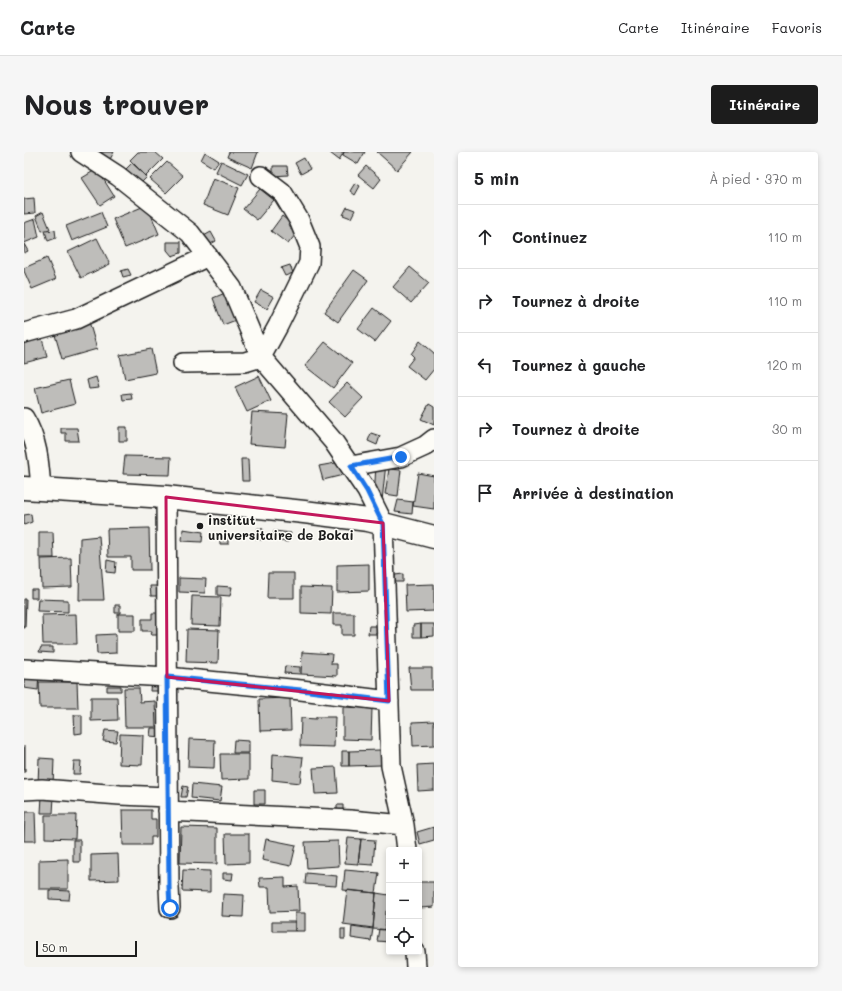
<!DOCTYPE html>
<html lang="fr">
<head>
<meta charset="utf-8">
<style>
	body { margin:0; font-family:Mali,sans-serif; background:#f6f6f6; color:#202124 }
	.controls { position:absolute; right:12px; bottom:12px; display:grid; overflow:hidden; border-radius:4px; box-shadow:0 2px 6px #0003 }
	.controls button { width:36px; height:36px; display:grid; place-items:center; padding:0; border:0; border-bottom:1px solid #e0e0e0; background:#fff; color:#202124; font:20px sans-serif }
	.scale { position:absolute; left:12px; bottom:10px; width:101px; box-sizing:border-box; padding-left:4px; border:2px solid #1c1c1c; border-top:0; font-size:11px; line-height:14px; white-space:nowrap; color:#1c1c1c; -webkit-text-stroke:3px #fdfcf7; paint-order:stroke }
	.stop { position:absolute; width:12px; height:12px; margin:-9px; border:3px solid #1a73e8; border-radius:50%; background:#fff }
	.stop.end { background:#1a73e8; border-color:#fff; box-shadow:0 1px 4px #0008 }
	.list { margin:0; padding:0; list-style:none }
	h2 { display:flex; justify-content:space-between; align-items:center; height:52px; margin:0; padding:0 16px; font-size:17px }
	h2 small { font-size:13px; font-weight:400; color:#757577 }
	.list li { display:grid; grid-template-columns:26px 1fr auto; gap:12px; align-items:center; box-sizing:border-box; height:64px; padding:0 16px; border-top:1px solid #e0e0e0 }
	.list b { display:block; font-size:15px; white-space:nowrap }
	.list em { font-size:13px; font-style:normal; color:#757577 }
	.icon { flex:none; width:22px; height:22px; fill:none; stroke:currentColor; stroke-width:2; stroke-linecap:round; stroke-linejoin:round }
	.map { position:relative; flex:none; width:410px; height:815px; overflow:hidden; border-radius:4px }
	header { display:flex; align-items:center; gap:24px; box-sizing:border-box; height:56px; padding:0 20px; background:#fff; border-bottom:1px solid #e0e0e0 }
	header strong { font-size:19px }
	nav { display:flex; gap:22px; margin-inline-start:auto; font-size:14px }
	.intro { display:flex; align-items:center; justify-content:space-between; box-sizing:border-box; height:96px; padding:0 24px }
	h1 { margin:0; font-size:28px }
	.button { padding:10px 18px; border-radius:4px; background:#1c1c1c; color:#fff; font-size:14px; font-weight:700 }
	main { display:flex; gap:24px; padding:0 24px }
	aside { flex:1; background:#fff; border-radius:4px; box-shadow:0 2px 6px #0003 }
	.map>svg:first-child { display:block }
	.building { fill:#bebdba; stroke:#1c1c1c }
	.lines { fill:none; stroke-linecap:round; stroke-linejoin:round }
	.minor-casing { stroke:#1c1c1c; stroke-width:22 }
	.highway-casing { stroke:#1c1c1c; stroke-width:25 }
	.minor { stroke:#fdfcf7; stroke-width:19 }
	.highway { stroke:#fdfcf7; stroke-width:22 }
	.route { stroke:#1a73e8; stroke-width:5 }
	.marked { fill:none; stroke:#c2185b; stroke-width:3; stroke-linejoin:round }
	.poi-dot { fill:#1c1c1c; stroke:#fdfcf7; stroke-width:1.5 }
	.labels { text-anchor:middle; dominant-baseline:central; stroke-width:3; stroke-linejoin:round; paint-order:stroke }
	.poi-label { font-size:13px; font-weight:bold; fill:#1c1c1c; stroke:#fdfcf7; text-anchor:start }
</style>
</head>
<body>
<header>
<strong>Carte</strong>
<nav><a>Carte</a><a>Itinéraire</a><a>Favoris</a></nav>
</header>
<div class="intro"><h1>Nous trouver</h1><a class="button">Itinéraire</a></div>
<main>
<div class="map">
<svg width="410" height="815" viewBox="0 0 410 815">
	<rect width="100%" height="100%" fill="#f4f3ee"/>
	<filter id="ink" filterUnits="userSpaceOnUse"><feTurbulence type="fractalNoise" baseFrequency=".025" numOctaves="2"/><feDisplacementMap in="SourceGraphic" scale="8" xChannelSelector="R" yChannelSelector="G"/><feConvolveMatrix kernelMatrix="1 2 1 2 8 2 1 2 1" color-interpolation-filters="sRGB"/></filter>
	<g filter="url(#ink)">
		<path class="building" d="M63 0H90L84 11Z
			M114 0H131L139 7 122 24 106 8Z
			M181 0 195 9 190 16 177 8Z
			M205 0H234L228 16 203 5Z
			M307 0H320L315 8 306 1Z
			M320 0H341L334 12 319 3Z
			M353 0H389L373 18Z
			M280 6 286 17 277 22 271 11Z
			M197 9 224 22 218 33 192 20Z
			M143 10 159 24 142 41 126 27Z
			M108 11 123 25 117 31 102 17Z
			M249 14H263L264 23 249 24Z
			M342 14 357 27 350 36 334 23Z
			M73 17 90 44 76 53 58 26Z
			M189 26 215 36 204 63 179 53Z
			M331 31 336 34 331 43 326 39Z
			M236 37 250 48 233 68 219 57Z
			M10 46 11 61 0 62V47Z
			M123 53 135 82 101 96 89 67Z
			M323 55 331 58 327 66 319 63Z
			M19 60 26 77 18 79 12 64Z
			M77 60 83 75 48 89 42 74Z
			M258 64 275 78 264 92 247 79Z
			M11 67 15 85 0 91V71Z
			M31 78 32 86 24 89 21 79Z
			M187 80 192 89 183 94 178 85Z
			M73 86 86 112 57 126 44 100Z
			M143 90H157V101L148 104 143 98Z
			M0 92 4 99 0 101Z
			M23 106 32 127 8 137 0 119V116Z
			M266 113 269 121 261 124 257 116Z
			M386 115 405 131 387 151 369 135Z
			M104 117 107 123 99 125 97 119Z
			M330 118 344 128 314 170 300 160Z
			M237 138 250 145 243 157 230 150Z
			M206 139 217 166 199 173 189 146Z
			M350 156 367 169 351 190 334 177Z
			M64 166 73 197 38 207 29 176Z
			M17 183 23 205 0 211V188Z
			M396 189 410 201V217L401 228 383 214 390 205 387 202Z
			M301 190 328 211 309 236 281 214Z
			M127 197 132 221 101 227 96 203Z
			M235 224 247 249 223 260 211 235Z
			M72 225 75 236 65 237 63 228Z
			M45 228 51 252 17 261 11 236Z
			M323 231 339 246 321 265 305 250Z
			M107 241 108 247 99 248 98 242Z
			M405 252 410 255V273L397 267Z
			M228 260 264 262 261 295 225 292Z
			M95 275H103V289H95Z
			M37 276H53L55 289H42V281H37Z
			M347 281 356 284 353 293 344 289Z
			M101 304 147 305 146 323 99 322Z
			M217 307H224L225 329H218Z
			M317 310 319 323 299 328 295 314Z
			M352 311H362L358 349 350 348Z
			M365 317 377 318 374 344 361 342Z
			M394 321 410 324V357L389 354Z
			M374 348 389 350 388 362 371 360Z
			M7 362 8 370 0 373V363Z
			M125 376 126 418H107V405H84L83 377Z
			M234 376 239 377 238 388 232 387Z
			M159 377 179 380 178 390 158 389Z
			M250 379 267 381 264 390 249 388Z
			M15 380H29L30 406H15Z
			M75 384 80 448H55L56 386Z
			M196 384H204V392H196Z
			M47 406 48 435 18 436 17 407Z
			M83 408 92 410 91 421 82 420Z
			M345 412V439L313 440V413Z
			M244 421H270V446H243Z
			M379 422V430H371V423Z
			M155 426 182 427 181 441 155 440Z
			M410 432V459L382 460 381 433Z
			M126 434H135L136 444H127Z
			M193 434 208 435 206 444 193 443Z
			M277 435 308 436 307 462 277 461Z
			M7 437H13V446H7Z
			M168 444 197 445 196 474 167 473Z
			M0 447H2L1 476H0Z
			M14 447 44 448V460L13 459Z
			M91 453H96V461H91Z
			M128 461H140V483H127L128 479H118V467H128Z
			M309 461H330V483H318V473H309Z
			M52 462 53 492H19L18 463Z
			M94 462H111V479H94Z
			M397 472V485H389V473Z
			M397 472H410V484L397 485Z
			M345 474H355V482H344Z
			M163 477 195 478 194 511 162 510Z
			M92 482V501L73 502 72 483Z
			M17 495H29V501L15 500Z
			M278 500 308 502 307 512H313V524L277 522Z
			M261 514 276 515V522L260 521Z
			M385 516H408V538H387Z
			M0 517 15 519 14 538 0 536Z
			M127 527 135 528 134 539H126Z
			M15 530H53L54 556H16Z
			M83 534H97V539H83Z
			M100 536H115L116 550 131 549 132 575H101Z
			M67 545H93L94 568 67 569Z
			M266 546 267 578 236 579 235 547Z
			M319 555 348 556 347 588 319 587Z
			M50 563H58V581L51 582Z
			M292 565H311L310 595 276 594 277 566 292 567Z
			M410 569V593L389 594 388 570Z
			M127 576H136V585L126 584Z
			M81 578 94 579 92 590 79 589Z
			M96 582 119 583 118 613 95 612Z
			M165 587 191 588 190 616 164 615Z
			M210 588 225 589V601H209Z
			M0 594H1V620H0Z
			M356 598 357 613 325 614V599Z
			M318 599H325V614H318Z
			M196 602H225V627L197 628Z
			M249 602 279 605 276 631 248 628Z
			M15 606 30 607 29 633 14 632Z
			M50 609H57L56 622H49Z
			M410 612V638L394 639 393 613Z
			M312 615 314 641 291 642 289 616Z
			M168 632 198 635 196 649 167 646Z
			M159 634 164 635 162 645H157Z
			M230 638H241V652H230Z
			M18 644 30 645 29 661H17Z
			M313 653H319V660H313Z
			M98 658H127V667H132V685H127V693H99Z
			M1 660H11L12 689H0Z
			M21 663H52L51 687 21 686Z
			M157 675 193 676V712L156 711Z
			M410 675V688L396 692 393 680Z
			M201 682H225V711L202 712Z
			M324 686 337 687 334 712 321 711Z
			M242 687 272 693 267 714 238 708Z
			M337 687 351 688 349 713 334 712Z
			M49 688H56V710H49Z
			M314 689 315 714 283 716 281 690Z
			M94 702 95 728 67 729V703Z
			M44 707V737H15V708Z
			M159 718 186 719V740L158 739Z
			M321 718 355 721 352 741 319 738Z
			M199 721H209L208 728 199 727Z
			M282 721 313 724 312 734 281 732Z
			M261 725V735L274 734 275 759 246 760 245 735H236L235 726Z
			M395 730H410V755L396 756Z
			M25 738 46 739 45 748 25 747Z
			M323 738 352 741 349 776 319 772Z
			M352 741 365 743V759H362L361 778 349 777Z
			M199 742 220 743 219 765 198 764Z
			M271 761H281V779H271Z
			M248 770H271V779H248Z
			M328 774 349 777 347 789 327 786Z
			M317 777H321V787H317Z
			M355 777 365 778V790L353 789Z"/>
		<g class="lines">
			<g class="minor-casing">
				<path id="minor" d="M57 0 94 24 166 81 208 136 237 205 221 210 159 211
					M237 24 258 40 275 68 286 95 285 111 254 174 237 205 309 289 343 339 359 371 367 614 380 673 383 698
					M0 181 52 167 184 104
					M0 266C14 289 15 311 17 337
					M327 314 377 305 401 294 410 287
					M142 345 145 735 146 756
					M0 517 143 525 277 538 365 549
					M0 638 18 637 96 643 144 645
					M144 659 326 668 380 673
					M391 800 392 815"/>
			</g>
			<g class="highway-casing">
				<path id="highway" d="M0 336 142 345 280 360 344 368 410 385"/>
			</g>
			<use href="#minor" class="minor"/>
			<use href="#highway" class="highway"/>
		</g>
	</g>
	<g class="lines" filter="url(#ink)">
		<path class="route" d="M146 756 145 735 143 525 277 538 365 549 359 372 343 339 327 314 377 305"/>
	</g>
	<path class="marked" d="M142 345 359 371 365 549 143 525Z"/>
	<circle class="poi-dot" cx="176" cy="374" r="4"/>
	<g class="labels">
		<g class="poi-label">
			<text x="184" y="367">institut<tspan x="184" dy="15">universitaire de Bokai</tspan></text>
		</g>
	</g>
</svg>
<div class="controls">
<button>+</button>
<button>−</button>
<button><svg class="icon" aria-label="locate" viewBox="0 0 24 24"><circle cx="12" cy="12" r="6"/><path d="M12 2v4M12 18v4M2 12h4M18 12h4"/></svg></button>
</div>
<div class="scale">50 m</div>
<div class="stop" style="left:146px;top:756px"></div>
<div class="stop end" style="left:377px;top:305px"></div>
</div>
<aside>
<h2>5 min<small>À pied · 370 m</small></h2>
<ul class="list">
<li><svg class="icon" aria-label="ahead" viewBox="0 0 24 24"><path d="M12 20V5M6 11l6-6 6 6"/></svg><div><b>Continuez</b></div><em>110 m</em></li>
<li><svg class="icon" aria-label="right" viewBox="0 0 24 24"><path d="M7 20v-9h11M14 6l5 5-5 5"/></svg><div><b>Tournez à droite</b></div><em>110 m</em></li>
<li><svg class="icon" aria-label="left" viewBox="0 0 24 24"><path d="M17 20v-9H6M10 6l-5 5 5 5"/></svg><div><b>Tournez à gauche</b></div><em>120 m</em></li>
<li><svg class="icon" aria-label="right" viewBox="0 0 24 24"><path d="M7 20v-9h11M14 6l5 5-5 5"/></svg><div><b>Tournez à droite</b></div><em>30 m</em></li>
<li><svg class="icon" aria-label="arrive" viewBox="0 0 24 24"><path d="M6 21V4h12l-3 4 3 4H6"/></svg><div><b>Arrivée à destination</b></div></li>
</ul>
</aside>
</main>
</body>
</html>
